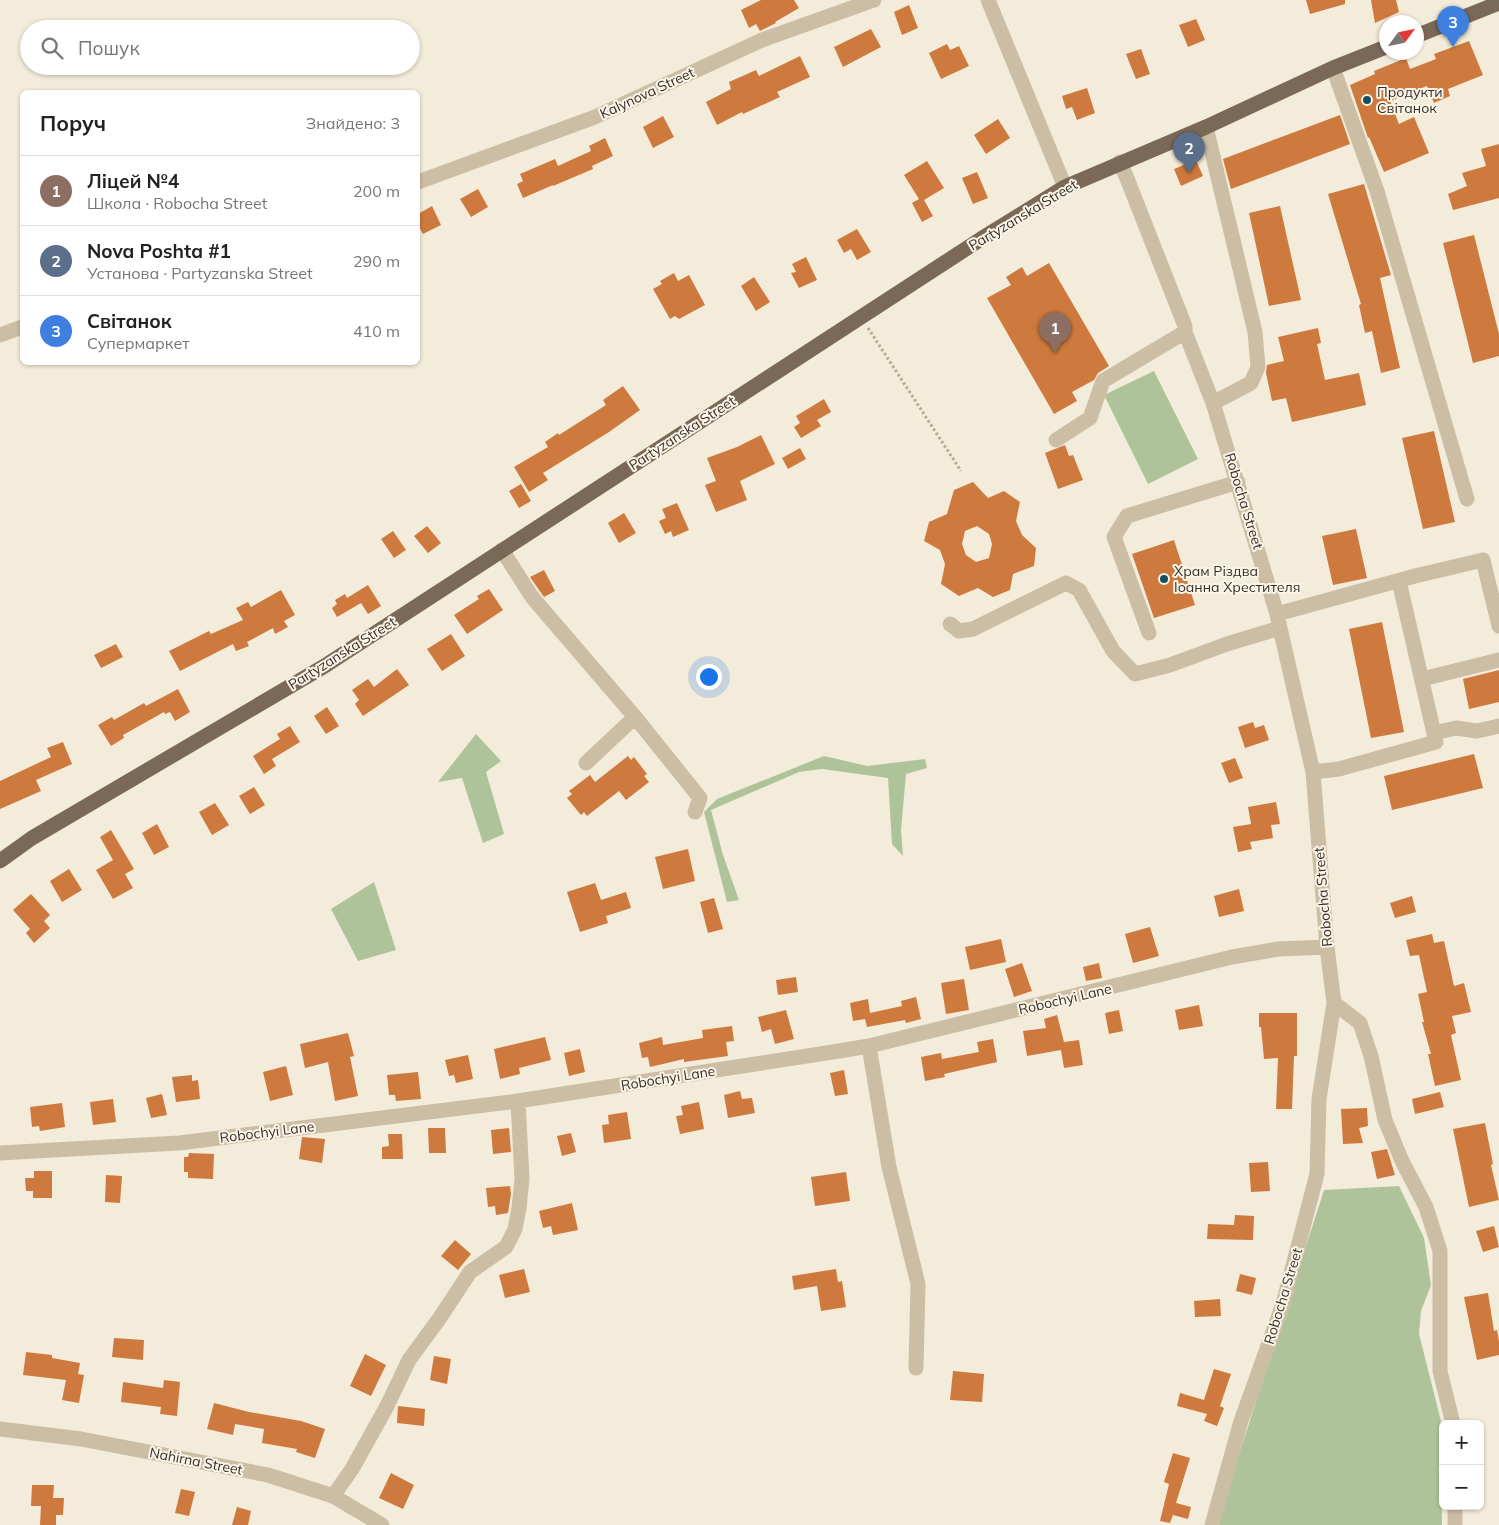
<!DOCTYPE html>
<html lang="uk">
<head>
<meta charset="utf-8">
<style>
	body { margin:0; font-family:Mulish,sans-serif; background:#f2f2f2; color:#222 }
	.controls { position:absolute; right:15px; bottom:15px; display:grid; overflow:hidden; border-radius:8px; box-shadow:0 1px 4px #0004 }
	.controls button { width:45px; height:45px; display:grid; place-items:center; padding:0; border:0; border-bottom:1px solid #e0e0e0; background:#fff; color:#222; font:25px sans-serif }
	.compass { position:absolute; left:1379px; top:15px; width:45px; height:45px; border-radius:50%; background:#fff; box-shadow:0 1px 4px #0004; rotate:57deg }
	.you { position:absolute; left:708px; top:676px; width:18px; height:18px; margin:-12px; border:4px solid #fff; border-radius:50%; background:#1a73e8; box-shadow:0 0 0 8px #1a73e833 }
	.badge { display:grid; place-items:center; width:32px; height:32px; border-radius:50%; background:#1a4c5c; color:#fff; font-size:16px; font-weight:700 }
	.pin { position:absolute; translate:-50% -41px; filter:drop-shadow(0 1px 2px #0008) }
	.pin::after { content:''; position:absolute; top:26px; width:18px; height:15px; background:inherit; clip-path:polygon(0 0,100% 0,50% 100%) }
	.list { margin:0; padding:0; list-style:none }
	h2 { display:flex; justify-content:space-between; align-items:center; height:65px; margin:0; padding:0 20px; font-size:21px }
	h2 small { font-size:16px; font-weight:400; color:#767676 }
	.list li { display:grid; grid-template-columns:32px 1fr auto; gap:15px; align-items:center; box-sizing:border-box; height:70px; padding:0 20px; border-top:1px solid #e0e0e0 }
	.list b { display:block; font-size:19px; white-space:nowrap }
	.list p { margin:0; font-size:16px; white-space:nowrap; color:#767676 }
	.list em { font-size:16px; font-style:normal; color:#767676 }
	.icon { flex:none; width:28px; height:28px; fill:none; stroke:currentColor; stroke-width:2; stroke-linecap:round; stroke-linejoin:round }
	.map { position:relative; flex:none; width:1499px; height:1525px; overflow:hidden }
	.search { position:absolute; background:#fff; box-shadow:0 1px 4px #0004; left:20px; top:20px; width:400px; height:55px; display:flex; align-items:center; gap:12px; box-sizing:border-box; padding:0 18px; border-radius:28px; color:#767676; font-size:19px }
	.panel { position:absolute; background:#fff; box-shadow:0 1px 4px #0004; left:20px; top:90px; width:400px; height:275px; border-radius:8px }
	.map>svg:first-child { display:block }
	.green { fill:#aec399 }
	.building { fill:#ce793d; fill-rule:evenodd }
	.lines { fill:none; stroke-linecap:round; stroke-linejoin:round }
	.path { stroke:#b8a88f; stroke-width:3; stroke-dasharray:2.5 2.5; stroke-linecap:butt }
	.minor { stroke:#ccbea5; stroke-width:15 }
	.major { stroke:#7b6957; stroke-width:15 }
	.poi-dot { fill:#1a4c5c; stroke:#fbf5e7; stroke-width:2 }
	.labels { text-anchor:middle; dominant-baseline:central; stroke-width:4; stroke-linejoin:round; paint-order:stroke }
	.poi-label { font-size:14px; fill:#372f27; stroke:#fbf5e7; text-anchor:start }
	.street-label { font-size:14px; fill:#372f27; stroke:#fbf5e7 }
</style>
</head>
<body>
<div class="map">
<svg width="1499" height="1525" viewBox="0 0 1499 1525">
	<rect width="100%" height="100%" fill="#f3ecda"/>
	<path class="green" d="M1154 371 1198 459 1148 484 1104 395Z
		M476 734 501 761 486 772 504 834 483 843 462 778 438 782Z
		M824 756 867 766 925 759 927 768 906 774 901 830 903 856 892 844 888 778 822 769 799 772 711 810 723 855 739 900 727 902 704 812 717 799Z
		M374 882 396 950 358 961 331 909Z
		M1399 1186 1424 1238 1431 1285 1421 1311 1419 1334 1443 1429V1458L1441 1471 1442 1525H1219L1235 1467 1324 1190Z"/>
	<path class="building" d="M761 0H794L799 8 775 22 776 23 760 31 756 24 749 28 741 10Z
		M1306 0H1345V4L1310 14Z
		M1371 0H1396L1399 12 1375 23Z
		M909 5 918 28 902 35 894 12Z
		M1196 19 1205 40 1188 47 1179 25Z
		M871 29 881 47 843 67 834 47Z
		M1469 41 1483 75 1448 89 1450 96 1434 103 1427 86 1390 101 1399 124 1414 117 1429 153 1384 172 1369 137 1368 138 1350 85 1375 74 1374 71 1406 58 1410 69 1436 59 1434 54Z
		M947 44 950 50 959 46 969 66 941 79 929 53Z
		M1141 49 1150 74 1136 79 1126 54Z
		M800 56 810 77 777 92 780 97 743 114 742 112 717 125 706 102 731 89 729 82 756 70 759 76Z
		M1087 88 1095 113 1077 120 1072 107 1066 109 1062 96Z
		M1340 115 1350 144 1231 189 1223 159Z
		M663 116 674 137 653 148 643 127Z
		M998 119 1010 138 986 154 974 135Z
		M605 138 613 156 592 166 593 169 553 186V185L523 198 517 184 523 181 520 174 555 159 558 166 591 151 589 146Z
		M1499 144V198L1453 210 1448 194 1467 186 1462 173 1486 166 1481 149Z
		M1196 160 1203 176 1181 186 1174 169Z
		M927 161 944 188 924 200 933 216 922 222 912 203 919 199 904 175Z
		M977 172 988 198 973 204 962 178Z
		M1364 184 1391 275 1380 278 1400 368 1381 373 1372 331 1365 333 1359 305 1361 304 1328 194Z
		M478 189 488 207 471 217 460 199Z
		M432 206 441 225 423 234 418 225V214Z
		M1280 206 1301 300 1269 306 1249 213Z
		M857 229 871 252 857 260 851 249 844 253 837 240Z
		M1474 235 1499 334V356L1473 363 1443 243Z
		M806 257 817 280 799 288 791 273 796 272 792 264Z
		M1049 263 1109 366 1098 373 1094 380 1072 392 1077 401 1054 414 987 298 1011 285 1006 277 1022 267 1027 276Z
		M674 273 678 281 689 275 705 305 679 319 675 316 670 319 653 289 662 284 660 281Z
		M754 277 770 302 756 311 741 286Z
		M1318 328 1321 343 1317 344 1325 380 1359 373 1366 405 1292 422 1286 398 1272 401 1266 373 1267 365 1284 361 1278 337Z
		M623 386 640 410 609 432 543 473 548 480 529 492 514 467 548 447 545 442 558 433 559 435 606 405 603 400Z
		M824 399 831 412 817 420 821 426 801 438 794 427 800 423 796 416Z
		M1434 431 1455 522 1423 529 1402 438Z
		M761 435 775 464 740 481 747 500 716 512 705 485 716 481 707 458 737 447Z
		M1065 445 1069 456 1073 455 1083 480 1058 489 1045 453Z
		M800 448 806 459 788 469 782 458Z
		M973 482 988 498 1004 491 1020 502 1016 521 1022 535 1036 548 1034 566 1013 574 1010 590 993 597 978 588 959 596 941 584 945 564 940 550 924 541 929 522 947 514 954 490ZM977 526 989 534 992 544 989 558 976 562 966 555 962 544 965 531Z
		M521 484 531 501 519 508 509 491Z
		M677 503 689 530 673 537 671 531 665 534 659 521 666 518 662 509Z
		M624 513 636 533 619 543 608 523Z
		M427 526 441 543 428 553 414 536Z
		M1356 529 1367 578 1333 585 1322 536Z
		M393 531 406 550 394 558 381 539Z
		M1174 540 1195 605 1154 618 1132 554Z
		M544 570 555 591 544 597 530 577Z
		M368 585 381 606 368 614 361 603 337 617 332 608 337 604 335 600 345 594 347 598Z
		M489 589 503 610 467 634 454 615 479 599 477 596Z
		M281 590 295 615 284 621 288 627 275 634 273 628 247 642 249 646 236 651 233 644 180 671 169 651 209 631 211 634 243 620 236 608 248 602 251 607Z
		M1382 622 1404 732 1371 738 1349 629Z
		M451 634 465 656 442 671 427 649Z
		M116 644 123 657 101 668 94 655Z
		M397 669 409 685 363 716 355 704 359 700 352 690 368 679 374 687Z
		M1499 670V702L1469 709 1463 679Z
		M178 689 190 712 175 721 170 712 165 714 164 712 123 735 124 738 111 746 98 725 112 717 114 720 144 703 146 706Z
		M327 707 339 726 326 734 314 716Z
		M1253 722 1255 728 1264 725 1269 740 1245 748 1238 727Z
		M290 726 300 742 272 759 276 766 264 774 253 756 280 739 277 734Z
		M63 742 72 764 36 780 41 791 0 809V781L51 757 47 748Z
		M1474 754 1483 788 1392 810 1384 776Z
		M628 756 631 760 634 757 647 774 644 776 649 782 626 800 619 791 587 816 584 812 581 815 567 798 572 794 569 791 590 775 595 782Z
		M1235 758 1243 778 1229 783 1221 763Z
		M254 787 265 805 250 814 239 796Z
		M1276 802 1280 824 1271 825 1273 838 1250 842 1252 849 1238 852 1233 827 1251 824 1248 807Z
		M215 803 229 825 212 835 199 812Z
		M157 824 169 847 154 855 142 833Z
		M111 830 134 869 125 874 133 888 113 899 96 870 113 860 100 837Z
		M688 849 695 881 663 889 655 857Z
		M69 869 82 890 62 902 50 881Z
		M595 883 601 900 626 892 631 908 606 916 608 923 580 932 567 892Z
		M1239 889 1244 911 1219 917 1214 896Z
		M31 894 50 915 44 921 50 928 34 943 26 933 30 929 13 910Z
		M1412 896 1416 912 1395 918 1390 903Z
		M714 898 723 929 708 933 700 902Z
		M1150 927 1159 956 1133 963 1125 934Z
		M1432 934 1434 943 1444 941 1454 986 1464 983 1471 1012 1452 1016 1456 1033 1451 1035 1461 1080 1435 1086 1428 1054H1431L1422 1022H1424L1418 994 1427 992 1419 955 1410 956 1406 940Z
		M1001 939 1006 962 970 970 965 947Z
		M1022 963 1032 991 1014 997 1005 969Z
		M1099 963 1102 978 1086 981 1083 967Z
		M796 977 798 992 778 995 776 980Z
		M964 979 969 1010 946 1014 941 983Z
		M916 997 921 1019 906 1023 905 1020 867 1027 865 1019 853 1021 850 1003 868 999 870 1013 902 1006 901 1001Z
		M1199 1005 1203 1026 1179 1030 1175 1010Z
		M786 1010 794 1039 775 1044 771 1029 762 1032 758 1017Z
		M1119 1010 1123 1031 1109 1034 1105 1013Z
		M1259 1013H1297V1056H1294L1292 1109H1276L1278 1058 1264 1059 1261 1027H1259Z
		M1057 1015 1064 1042 1079 1040 1083 1065 1064 1068 1061 1050 1027 1056 1023 1031 1046 1028 1044 1019Z
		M732 1026 734 1041 726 1042 728 1056 684 1062V1059L650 1067 648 1057 642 1058 639 1043 662 1037 663 1045 703 1038 702 1030Z
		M348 1033 354 1056 350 1057 358 1096 335 1101 328 1062 305 1068 300 1044Z
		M545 1037 551 1060 519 1068 520 1074 500 1079 494 1049Z
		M993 1039 997 1062 944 1074 945 1077 925 1081 921 1057 941 1053 942 1059 979 1052 977 1042Z
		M580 1049 585 1072 569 1076 564 1053Z
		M468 1055 473 1079 456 1083 454 1075 449 1076 445 1060Z
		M286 1066 293 1095 270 1101 263 1072Z
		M844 1070 848 1094 835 1096 830 1073Z
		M418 1072 421 1099 396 1101 395 1095H389L387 1075Z
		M192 1075V1081L198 1080 200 1099 176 1102 172 1077Z
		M740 1091 742 1099 752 1098 755 1113 728 1118 724 1095Z
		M1440 1092 1444 1107 1415 1114 1412 1099Z
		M162 1094 167 1115 151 1118 146 1098Z
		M113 1099 116 1122 93 1125 90 1102Z
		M699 1102 704 1129 680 1134 676 1116 683 1115 681 1106Z
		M62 1103 65 1127 40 1131 39 1126 32 1127 30 1107Z
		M1367 1108 1368 1126 1359 1128 1363 1143 1343 1144 1341 1109Z
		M627 1112 631 1139 604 1143 602 1125 609 1124 608 1115Z
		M1485 1123 1493 1164 1491 1165 1499 1200 1469 1207 1453 1129Z
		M428 1128H445L446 1153H429Z
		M509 1128 511 1152 493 1154 491 1130Z
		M571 1133 576 1152 562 1156 557 1136Z
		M388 1134H402L403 1159H382V1147L389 1146Z
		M302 1137 325 1139 322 1163 299 1159Z
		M1387 1149 1395 1175 1377 1179 1371 1152Z
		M189 1153 214 1154 213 1179 188 1178V1172H184V1157H188Z
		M1268 1162 1270 1191 1251 1192 1249 1163Z
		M34 1171H52V1198H33V1191H26L25 1178H34Z
		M846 1172 850 1201 815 1206 811 1177Z
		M106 1175 122 1176 120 1203 105 1202Z
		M510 1186 511 1194 508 1213 496 1215 495 1206 488 1207 486 1188Z
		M572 1203 578 1230 553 1235 551 1226 543 1228 539 1211Z
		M1235 1215 1254 1216 1253 1240 1207 1239 1208 1224 1234 1225Z
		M1494 1226 1499 1247 1483 1252 1476 1231Z
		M455 1240 471 1254 458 1270 441 1256Z
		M524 1269 530 1292 505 1298 499 1275Z
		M836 1269 838 1282 842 1281 846 1307 821 1311 817 1286 794 1290 792 1276Z
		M1240 1274 1256 1278 1252 1295 1236 1291Z
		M1488 1293 1494 1331 1497 1330 1499 1341V1355L1477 1360 1464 1297Z
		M1220 1299 1221 1316 1195 1317 1194 1301Z
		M114 1338 144 1340 143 1360 112 1357Z
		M26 1352 52 1355V1358L80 1363 78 1374 84 1375 79 1403 62 1400 66 1380 23 1375Z
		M365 1354 386 1365 371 1396 350 1386Z
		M434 1356 451 1359 447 1384 430 1380Z
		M1214 1369 1231 1374 1220 1406 1224 1408 1217 1426 1204 1421 1207 1414 1177 1406 1180 1393 1204 1400Z
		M953 1371 984 1374 982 1402 950 1400Z
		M164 1380 180 1382 177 1416 160 1414 161 1407 121 1402 123 1382 163 1388Z
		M214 1403 249 1412 301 1421 325 1429 315 1458 296 1452 297 1449 262 1443 264 1429 235 1424 233 1435 207 1429Z
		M398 1406 425 1409 424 1426 397 1423Z
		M1173 1453 1190 1458 1176 1503 1191 1507 1188 1519 1173 1515 1170 1523 1160 1521 1169 1484 1164 1482Z
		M391 1473 414 1485 403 1509 379 1498Z
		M32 1485H54L53 1498H64L63 1515H56V1525H40L41 1506H31Z
		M181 1489 195 1492 189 1516 175 1513Z
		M237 1507 251 1511 248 1525H232Z"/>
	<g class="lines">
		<path class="path" d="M868 328 961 471"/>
		<path class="minor" d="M988 0 1065 187
			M1333 68 1377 191 1467 499
			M1206 127 1255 332 1258 367 1251 383 1213 403
			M1120 162 1128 181 1185 326V332L1213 403 1277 614 1280 628 1313 772 1327 947 1334 1003 1319 1099 1317 1174 1283 1304 1241 1421 1212 1525
			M418 182 595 117 762 40 874 0
			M0 335 22 327
			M1056 440 1090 418 1103 381 1185 332
			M502 550 532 597 635 717 700 798 695 812
			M1277 614 1415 576 1483 560 1499 626
			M950 624 959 631 973 629 1066 583 1079 590 1113 651 1135 674 1170 665 1227 644 1280 628
			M1149 633 1114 537 1127 516 1238 482
			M1422 679 1499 660
			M1434 733 1456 728 1477 731 1499 726
			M586 763 635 717
			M1313 772 1339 769 1436 742 1399 581
			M1334 1003 1360 1023 1371 1056 1385 1120 1402 1161 1426 1207 1440 1251V1371L1453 1424
			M869 1046 889 1167 918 1284 916 1368
			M0 1153 179 1143 518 1101 839 1051 869 1046 1232 957 1278 949 1327 947
			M0 1429 81 1439 268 1475 333 1496 382 1525
			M333 1496 352 1469 387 1406 409 1360 439 1319 470 1272 506 1247 515 1229 519 1208 522 1179 518 1101
			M1455 1506V1525"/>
		<path class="major" d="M1416 36 1499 3
			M0 861 32 838 323 667 981 239 1065 187 1206 127 1333 68 1386 47"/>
	</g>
	<g class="poi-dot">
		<circle cx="1367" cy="100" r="5"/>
		<circle cx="1164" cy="579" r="5"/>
	</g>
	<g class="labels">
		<g class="poi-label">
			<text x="1377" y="92">Продукти<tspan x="1377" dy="16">Світанок</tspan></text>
			<text x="1174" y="571">Храм Різдва<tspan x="1174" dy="16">Іоанна Хрестителя</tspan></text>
		</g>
		<g class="street-label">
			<text transform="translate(647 93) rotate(-25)">Kalynova Street</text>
			<text transform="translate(1023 215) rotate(-31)">Partyzanska Street</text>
			<text transform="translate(682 433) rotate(-33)">Partyzanska Street</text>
			<text transform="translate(1244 501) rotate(73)">Robocha Street</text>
			<text transform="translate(342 653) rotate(-32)">Partyzanska Street</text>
			<text transform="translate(1323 897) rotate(-95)">Robocha Street</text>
			<text transform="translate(1065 999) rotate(-13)">Robochyi Lane</text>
			<text transform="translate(668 1078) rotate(-9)">Robochyi Lane</text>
			<text transform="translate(267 1132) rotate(-7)">Robochyi Lane</text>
			<text transform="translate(1283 1296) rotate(-73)">Robocha Street</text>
			<text transform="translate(196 1461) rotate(11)">Nahirna Street</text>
		</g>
	</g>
</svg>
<div class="controls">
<button>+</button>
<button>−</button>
</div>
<svg class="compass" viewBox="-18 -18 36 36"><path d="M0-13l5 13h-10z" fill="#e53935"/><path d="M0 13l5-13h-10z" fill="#767676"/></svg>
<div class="you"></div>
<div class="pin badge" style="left:1055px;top:353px;background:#8d6e63">1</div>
<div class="pin badge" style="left:1189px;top:173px;background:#5c6f8a">2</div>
<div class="pin badge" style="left:1453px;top:47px;background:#3f7fe0">3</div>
<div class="search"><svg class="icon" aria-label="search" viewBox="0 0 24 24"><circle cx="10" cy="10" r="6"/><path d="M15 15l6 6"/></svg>Пошук</div>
<section class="panel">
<h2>Поруч<small>Знайдено: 3</small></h2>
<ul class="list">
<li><span class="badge" style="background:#8d6e63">1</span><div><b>Ліцей №4</b><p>Школа · Robocha Street</p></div><em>200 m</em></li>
<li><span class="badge" style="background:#5c6f8a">2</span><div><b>Nova Poshta #1</b><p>Установа · Partyzanska Street</p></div><em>290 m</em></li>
<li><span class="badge" style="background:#3f7fe0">3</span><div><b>Світанок</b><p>Супермаркет</p></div><em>410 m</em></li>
</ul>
</section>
</div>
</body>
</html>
